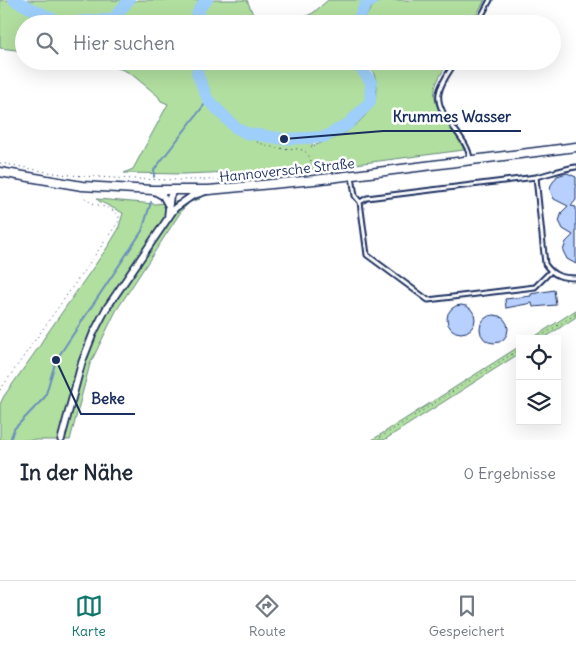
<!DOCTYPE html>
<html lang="de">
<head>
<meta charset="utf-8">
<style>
	body { margin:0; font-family:Delius,sans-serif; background:#f6f6f7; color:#1f2937 }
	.controls { position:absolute; right:15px; bottom:15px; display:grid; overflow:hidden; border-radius:0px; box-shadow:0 5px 20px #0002 }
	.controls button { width:45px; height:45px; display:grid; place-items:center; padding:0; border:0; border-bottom:1px solid #e0e1e3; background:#fff; color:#1f2937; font:25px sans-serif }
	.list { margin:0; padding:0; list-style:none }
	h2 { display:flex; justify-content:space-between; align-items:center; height:65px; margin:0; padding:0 20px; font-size:21px }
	h2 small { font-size:16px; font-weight:400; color:#747a83 }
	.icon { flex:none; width:28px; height:28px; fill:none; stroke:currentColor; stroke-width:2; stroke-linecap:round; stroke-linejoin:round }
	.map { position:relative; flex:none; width:576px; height:440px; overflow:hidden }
	.search { position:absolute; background:#fff; box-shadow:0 5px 20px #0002; left:15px; right:15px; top:15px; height:55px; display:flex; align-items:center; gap:12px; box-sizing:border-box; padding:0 18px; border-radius:28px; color:#747a83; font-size:19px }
	.sheet { height:140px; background:#fff }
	nav { display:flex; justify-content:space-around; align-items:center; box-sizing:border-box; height:70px; border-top:1px solid #e0e1e3; background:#fff; font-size:14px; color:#747a83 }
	nav a { display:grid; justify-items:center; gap:2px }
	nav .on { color:#0f766e }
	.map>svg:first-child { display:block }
	.green { fill:#b1df9f; stroke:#66877e }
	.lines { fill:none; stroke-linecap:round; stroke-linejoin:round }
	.stream { stroke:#698fbc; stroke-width:2 }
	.river { stroke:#9dcffa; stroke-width:12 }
	.building { fill:#b8d0fe; stroke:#1b2f5e }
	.lane-casing { stroke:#1b2f5e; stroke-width:7 }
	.street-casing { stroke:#1b2f5e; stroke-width:9 }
	.secondary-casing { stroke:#1b2f5e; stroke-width:11 }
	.path { stroke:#1b2f5e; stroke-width:1; stroke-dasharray:1 4; stroke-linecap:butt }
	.lane { stroke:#fff; stroke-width:3 }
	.street { stroke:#fff; stroke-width:5.5 }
	.secondary { stroke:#fff; stroke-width:8 }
	.labels { text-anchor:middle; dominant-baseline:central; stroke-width:5; stroke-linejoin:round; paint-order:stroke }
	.street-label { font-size:14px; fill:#1b2f5e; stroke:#fff }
	.leader { fill:none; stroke:#1b2f5e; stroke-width:2 }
	.callout-dot { fill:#1b2f5e; stroke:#fff; stroke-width:2 }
	.callout-label { font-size:15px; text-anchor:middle; font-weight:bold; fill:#1b2f5e; stroke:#fff; stroke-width:5; stroke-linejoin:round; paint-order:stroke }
</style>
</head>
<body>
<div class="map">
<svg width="576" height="440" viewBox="0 0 576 440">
	<rect width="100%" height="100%" fill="#fff"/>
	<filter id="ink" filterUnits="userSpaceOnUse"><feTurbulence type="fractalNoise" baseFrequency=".02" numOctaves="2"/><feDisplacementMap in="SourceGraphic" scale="10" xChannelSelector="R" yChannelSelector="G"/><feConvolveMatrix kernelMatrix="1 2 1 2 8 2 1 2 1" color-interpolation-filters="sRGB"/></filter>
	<g filter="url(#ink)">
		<path class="green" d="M0 0H126L129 5 137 0H247L257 24H24V51L0 48Z
			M328 0H364L351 24H289L313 13Z
			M382 0H485L471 24H361L372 7Z
			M85 61H353L367 82V100C352 115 339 129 318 135L311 147C322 142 333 140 343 134 370 117 390 90 366 61H449C445 68 440 75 437 82 426 108 456 128 464 150L317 169 182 174 124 173 133 169 168 104 161 101 158 96 130 73 121 69Z
			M97 199 155 204 200 199 190 202 182 210 116 311 90 364 70 440H0V404L4 396 41 344 42 341 109 245 118 230 123 213 99 201Z
			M576 310V317L543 339H531Z
			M520 346V353L384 440H372Z"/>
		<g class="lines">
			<path class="stream" d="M154 177V170L208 100
				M10 440 14 429 45 397 56 360 142 231 151 202"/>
			<path class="river" d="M14 0 61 23 113 19 129 0
				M196 24C195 15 200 6 207 0
				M356 24 366 4 373 0
				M199 61 197 73 208 100 235 127 246 133 284 139 324 137 347 125 370 102 371 82 356 61"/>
		</g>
		<path class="building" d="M567 173 576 177V200L571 206 576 207V264L567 259 563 251 566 242 573 235 563 229 559 221 562 212 568 206 554 199 550 190 551 185 557 176Z
			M554 290 556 305 533 307 532 303 506 308 505 299 531 296V294Z
			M447 319a14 14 0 1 1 28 0a14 14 0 1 1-28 0Z
			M480 329a14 14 0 1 1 28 0a14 14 0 1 1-28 0Z"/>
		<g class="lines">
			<g class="lane-casing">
				<path id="lane" d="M477 24 490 0
					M456 61C450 71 441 82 439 93 435 117 469 136 470 160
					M576 167C562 169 549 174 536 177L545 264C553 276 562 278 576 278
					M352 176 355 196 360 202 367 255 428 300 535 287 550 272
					M360 202 367 198 536 177"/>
			</g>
			<g class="street-casing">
				<path id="street" d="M154 191 163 196 168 205
					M168 215 170 197 173 191
					M61 440 82 362 93 334 106 309 175 208 192 196 207 191"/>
			</g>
			<g class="secondary-casing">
				<path id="secondary" d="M0 172 82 186 153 190H209L314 180 576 147"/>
			</g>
			<path class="path" d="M257 142C263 144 270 147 276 148 298 150 310 143 313 172
				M0 163C24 167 48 173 71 175 129 180 185 181 243 179
				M536 339 576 314
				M0 390 119 221V216C110 203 88 208 83 194
				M376 440 520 349"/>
			<use href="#lane" class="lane"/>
			<use href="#street" class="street"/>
			<use href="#secondary" class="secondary"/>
		</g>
	</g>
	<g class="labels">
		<g class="street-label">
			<text transform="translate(287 170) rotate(-6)">Hannoversche Straße</text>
		</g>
	</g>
	<path class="leader" d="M284 139L383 131H521M56 360L81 414H135"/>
	<g class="callout-dot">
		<circle cx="284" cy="139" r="5"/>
		<circle cx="56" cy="360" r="5"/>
	</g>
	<g class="callout-label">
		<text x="452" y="122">Krummes Wasser</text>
		<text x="108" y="404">Beke</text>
	</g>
</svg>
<div class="controls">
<button><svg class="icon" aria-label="locate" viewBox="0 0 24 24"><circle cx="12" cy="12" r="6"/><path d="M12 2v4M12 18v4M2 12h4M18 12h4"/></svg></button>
<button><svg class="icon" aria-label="layers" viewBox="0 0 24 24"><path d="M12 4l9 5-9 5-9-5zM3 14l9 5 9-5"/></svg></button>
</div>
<div class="search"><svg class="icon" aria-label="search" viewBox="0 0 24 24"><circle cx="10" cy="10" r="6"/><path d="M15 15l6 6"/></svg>Hier suchen</div>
</div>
<section class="sheet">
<h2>In der Nähe<small>0 Ergebnisse</small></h2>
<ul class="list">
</ul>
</section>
<nav>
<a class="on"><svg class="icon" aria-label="map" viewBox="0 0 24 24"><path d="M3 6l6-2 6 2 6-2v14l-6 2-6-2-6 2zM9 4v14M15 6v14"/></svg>Karte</a>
<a><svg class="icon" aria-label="directions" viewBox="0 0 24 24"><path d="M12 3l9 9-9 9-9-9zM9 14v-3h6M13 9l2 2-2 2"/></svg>Route</a>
<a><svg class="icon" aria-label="saved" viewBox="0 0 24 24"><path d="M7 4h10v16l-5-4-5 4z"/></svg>Gespeichert</a>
</nav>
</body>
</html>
